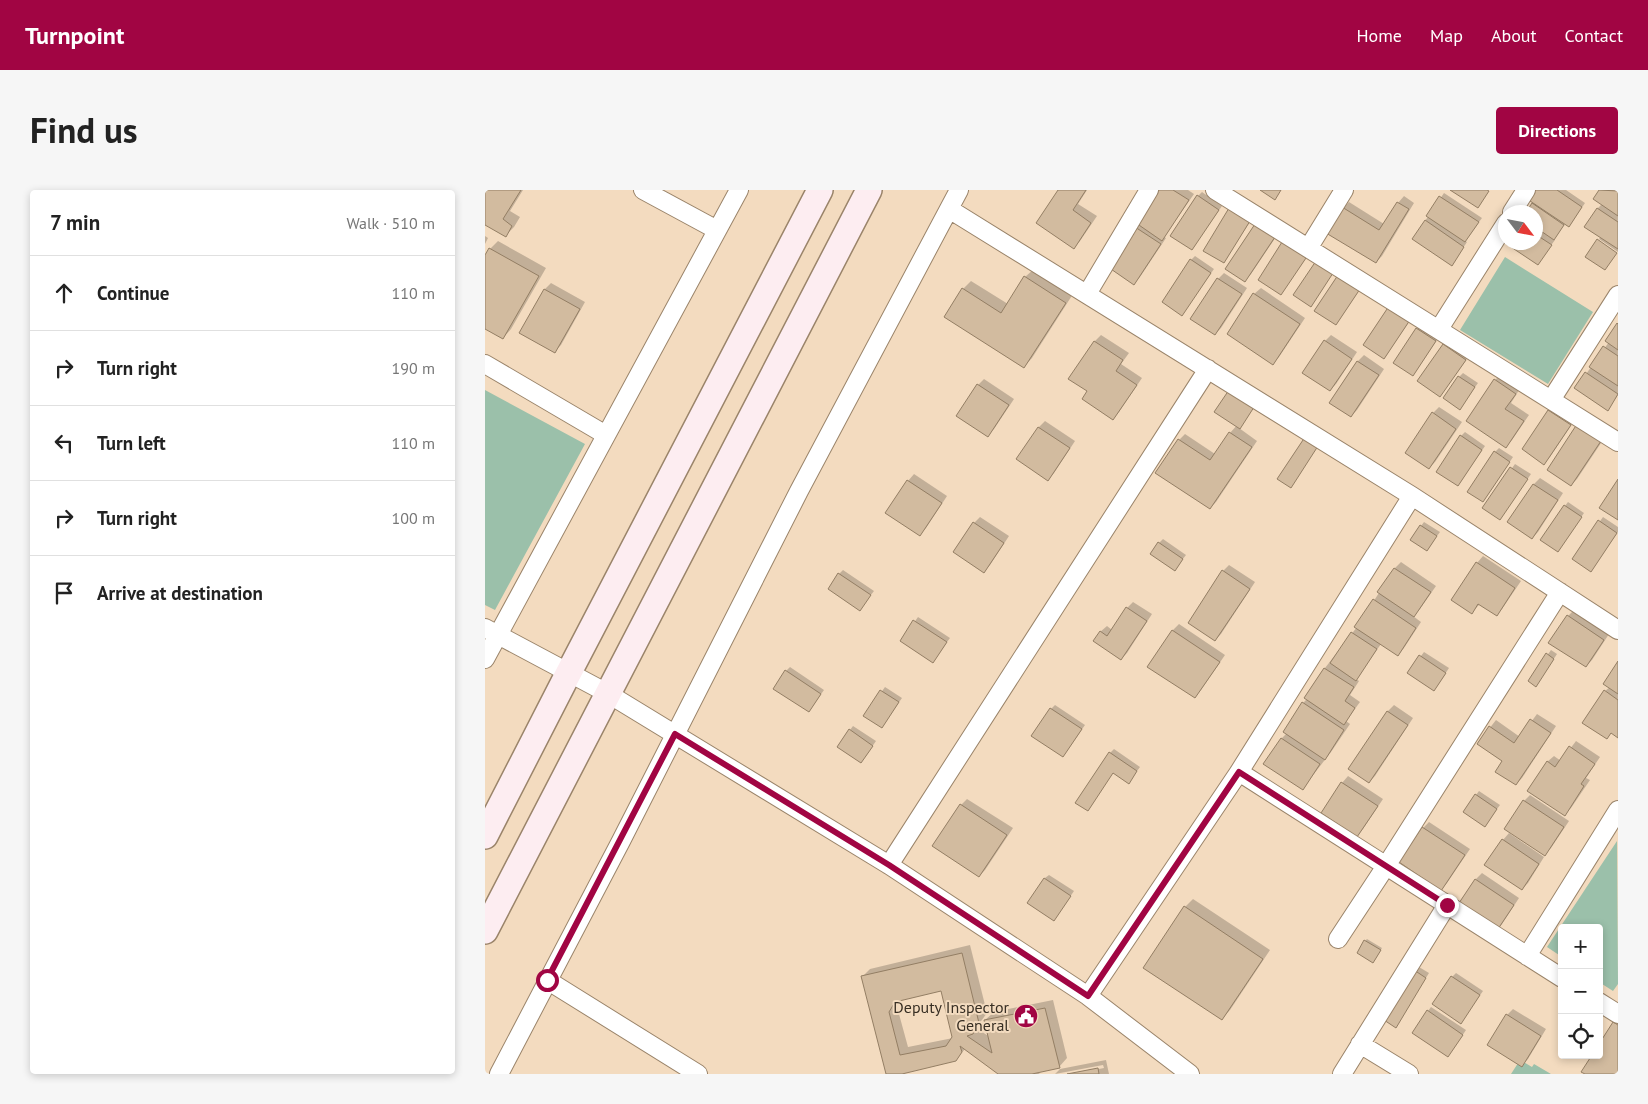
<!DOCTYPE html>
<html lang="en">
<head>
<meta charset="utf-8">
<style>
	body { margin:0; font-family:"PT Sans",sans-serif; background:#f6f6f6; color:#222 }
	.controls { position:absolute; right:15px; bottom:15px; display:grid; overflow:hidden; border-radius:5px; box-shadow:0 2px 8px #0003 }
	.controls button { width:45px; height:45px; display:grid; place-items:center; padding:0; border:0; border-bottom:1px solid #e0e0e0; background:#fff; color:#222; font:25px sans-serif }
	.compass { position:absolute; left:1013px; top:15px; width:45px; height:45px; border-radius:50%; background:#fff; box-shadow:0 2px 8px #0003; rotate:122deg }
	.stop { position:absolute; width:15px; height:15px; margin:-11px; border:4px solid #a10543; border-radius:50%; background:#fff }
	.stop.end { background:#a10543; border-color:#fff; box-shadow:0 1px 5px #0008 }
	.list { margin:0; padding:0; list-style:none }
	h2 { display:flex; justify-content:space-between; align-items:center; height:65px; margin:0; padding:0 20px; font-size:21px }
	h2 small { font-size:16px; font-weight:400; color:#767676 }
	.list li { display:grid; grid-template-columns:32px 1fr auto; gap:15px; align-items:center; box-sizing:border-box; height:75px; padding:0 20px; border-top:1px solid #e0e0e0 }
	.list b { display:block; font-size:19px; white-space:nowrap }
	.list em { font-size:16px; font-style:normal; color:#767676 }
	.icon { flex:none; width:28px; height:28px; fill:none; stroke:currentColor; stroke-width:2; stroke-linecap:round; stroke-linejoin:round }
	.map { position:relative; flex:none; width:1133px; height:884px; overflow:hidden; border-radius:5px }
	header { display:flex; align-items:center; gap:30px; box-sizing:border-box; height:70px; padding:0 25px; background:#a10543; color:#fff }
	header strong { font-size:24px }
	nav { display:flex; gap:28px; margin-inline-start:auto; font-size:18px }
	.intro { display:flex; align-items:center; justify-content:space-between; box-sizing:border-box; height:120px; padding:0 30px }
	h1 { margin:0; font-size:35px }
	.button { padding:12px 22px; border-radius:5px; background:#a10543; color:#fff; font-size:18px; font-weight:700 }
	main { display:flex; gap:30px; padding:0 30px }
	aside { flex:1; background:#fff; border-radius:5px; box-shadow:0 2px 8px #0003 }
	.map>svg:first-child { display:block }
	.green { fill:#9bc0aa }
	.shadow { fill:#0003; fill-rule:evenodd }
	.building { fill:#d2bb9f; stroke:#937e64; fill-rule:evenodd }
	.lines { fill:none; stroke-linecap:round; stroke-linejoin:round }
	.minor-casing { stroke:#9a846a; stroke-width:20 }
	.secondary-casing { stroke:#9a846a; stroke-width:28 }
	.minor { stroke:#fff; stroke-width:18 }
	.secondary { stroke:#fdedf1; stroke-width:25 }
	.route { stroke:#a10543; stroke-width:6 }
	.labels { text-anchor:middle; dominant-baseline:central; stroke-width:4; stroke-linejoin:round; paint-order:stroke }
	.poi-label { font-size:16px; fill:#382f24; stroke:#f3dbbf; text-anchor:end }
</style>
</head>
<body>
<header>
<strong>Turnpoint</strong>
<nav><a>Home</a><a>Map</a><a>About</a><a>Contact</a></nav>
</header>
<div class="intro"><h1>Find us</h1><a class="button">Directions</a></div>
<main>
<aside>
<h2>7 min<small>Walk · 510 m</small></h2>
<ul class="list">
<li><svg class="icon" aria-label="ahead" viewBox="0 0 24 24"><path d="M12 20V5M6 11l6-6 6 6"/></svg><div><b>Continue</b></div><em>110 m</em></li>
<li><svg class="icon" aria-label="right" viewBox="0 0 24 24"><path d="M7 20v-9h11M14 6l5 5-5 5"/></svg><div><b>Turn right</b></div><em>190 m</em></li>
<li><svg class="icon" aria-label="left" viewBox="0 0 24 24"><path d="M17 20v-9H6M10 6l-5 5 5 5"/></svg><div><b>Turn left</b></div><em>110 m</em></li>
<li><svg class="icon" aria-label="right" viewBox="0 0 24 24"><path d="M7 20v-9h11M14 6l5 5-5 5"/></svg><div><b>Turn right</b></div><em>100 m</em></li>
<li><svg class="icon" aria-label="arrive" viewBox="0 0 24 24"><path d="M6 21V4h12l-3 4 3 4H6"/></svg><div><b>Arrive at destination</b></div></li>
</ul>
</aside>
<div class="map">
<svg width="1133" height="884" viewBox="0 0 1133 884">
	<rect width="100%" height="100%" fill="#f3dbbf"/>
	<path class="green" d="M1020 67 1108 122 1063 194 975 140Z
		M0 200 100 254 10 420 0 415Z
		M1132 651 1133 794 1128 801 1114 792V738H1077V767L1062 757Z
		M1035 870 1047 877 1049 874 1066 884H1026Z"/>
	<path class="shadow" d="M0 0H38L25 21 35 27 29 37 21 45 0 34Z
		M575 0H602L593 14 612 26 595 51 589 57Z
		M675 0H703L709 4 679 47 681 48 655 87 649 93 651 38Z
		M1050 0H1081L1100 13 1087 32 1081 33 1068 49 1070 50 1053 73 1022 52H1050V22H1042L1049 12Z
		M1115 0H1133V62L1114 49 1116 46 1113 18 1117 14 1109 9Z
		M717 2 737 16 707 59 713 6Z
		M959 3 997 28 980 51 982 52 970 70 940 31Z
		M919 6 929 13 897 66 891 72 858 18 864 12 899 34 913 13Z
		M745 19 768 27 739 72Z
		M771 35 795 41 766 84 760 90Z
		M0 46 3 48 0 54Z
		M13 51 61 78 26 139 18 148 0 137V68L5 59Z
		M710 66 729 79 697 124 706 70Z
		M549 79 588 104 547 168 539 177 478 99 486 91 523 114 540 87Z
		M739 83 762 98 736 138 730 144 733 89Z
		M66 93 100 112 76 155 70 161 36 142 60 99Z
		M776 98 820 128 794 167 788 173 769 104Z
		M930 123 899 168 880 155Z
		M1133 134V205L1123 219 1091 198 1124 152 1122 151Z
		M936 135 954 147 931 181 932 139Z
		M616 145 644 163 636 174 657 188 634 222 628 228 603 201 585 189 610 151Z
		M846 145 872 162 851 194 845 200 840 151Z
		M962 151 984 166 955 206 959 155Z
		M879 165 899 179 872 220 866 226 846 212 873 171Z
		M978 183 993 193 975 218 974 187Z
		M1016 184 1036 197 1026 213 1044 225 1027 250 1021 256 1010 190Z
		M499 189 529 209 509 239 502 245 493 195Z
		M1070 214 1091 228 1065 267 1059 273 1038 259 1064 220Z
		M770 215 754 238 772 251 731 312 725 318 694 250 700 244 730 264 745 243Z
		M954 217 977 232 950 272 944 278 948 223Z
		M560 231 590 251 569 283 563 289 533 269 554 237Z
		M1124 241 1092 289 1086 295 1063 280Z
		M980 242 1000 256 976 291V246Z
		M1014 258 1028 267 1002 306 1010 262Z
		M1030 274 1046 284 1015 329 999 318Z
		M429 284 462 306 441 338 435 344 402 322 423 291Z
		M1055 288 1078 303 1053 342 1047 348 1023 332 1049 294Z
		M1083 312 1099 323 1073 361 1080 316Z
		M495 327 524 346 505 375 499 381 489 333Z
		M1118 327 1133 337V342L1106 380 1088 369Z
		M939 332 955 342 942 360 936 336Z
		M678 349 701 365 690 379 674 353Z
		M998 366 1036 391 1017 419 1011 425 995 414 987 422 968 409 992 373Z
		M916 372 951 396 935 419 928 426 936 432 919 458 913 465 896 454 871 489 874 491 865 505 875 512 861 531 865 534 846 562 818 598 797 548 802 543 818 513 822 509 820 508 840 478 872 437 910 378Z
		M744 375 770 392 736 444 730 450 738 381Z
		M358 380 389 401 375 419 354 384Z
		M648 412 667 424 642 463 636 469 615 442 622 436 627 440 642 418Z
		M1089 420 1124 444 1107 470 1101 476 1083 426Z
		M433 427 465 448 448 471 417 450Z
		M694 434 740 465 716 500 710 507 664 476 688 440Z
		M1066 460 1072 464 1054 491H1044Z
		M939 462 964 478 952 496 923 483Z
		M1133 473V547L1127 542 1122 547 1120 501 1125 497 1120 493Z
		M305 477 339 500 327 517 301 481Z
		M400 497 417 508 397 537 380 525Z
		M570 515 600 535 582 561 566 519Z
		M909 515 928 528 890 586 884 592 865 579 903 521Z
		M1052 524 1071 536 1037 588 1031 594 1019 571 993 553 1011 530 1035 547Z
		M368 536 391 551 380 567 365 540Z
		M1091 551 1115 567 1101 588 1105 590 1086 618 1079 624 1062 572 1069 566 1076 571Z
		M629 559 655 577 644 592 625 563Z
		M863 586 898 609 878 639 872 646 837 623 857 593Z
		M994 601 1015 615 1000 635 991 605Z
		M1045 605 1084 631 1066 658 1059 664 1039 611Z
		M482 609 528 638 500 680 494 686 449 656 476 615Z
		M944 632 985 659 962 693 956 699 938 638Z
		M1024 643 1059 667 1043 693 1037 699 1018 650Z
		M997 683 1034 708 1017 734 1011 741 991 689Z
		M564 685 589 701 572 726 560 688Z
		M708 709 785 760 745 820 737 829 700 717Z
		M882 749 897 758 890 770 880 751Z
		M485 755 502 823 491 838 505 847 500 830 509 822 568 810 582 868 574 877 552 882 555 884H515L481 858 470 870 411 884H402L377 787 385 779ZM457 800 468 848 423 857 411 813 413 810Z
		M934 777 944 783 911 836 930 781Z
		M971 783 998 801 979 828 967 787Z
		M946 817 981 840 967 861 943 821Z
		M1028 819 1061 839 1043 869 1037 875 1022 825Z
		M621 870 624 884H588L619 878 618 875 570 884 575 879Z"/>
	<path class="building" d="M0 0H36L18 29 27 36 21 47 0 35Z
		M573 0H601L588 20 606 33 589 59 551 33Z
		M674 0H688L704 10 677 51 651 33Z
		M775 0H796L790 10Z
		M965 0H1002L1004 1 993 18Z
		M1049 0H1072L1097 17 1084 37 1042 9Z
		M1114 0 1133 1V26L1108 9Z
		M712 5 734 20 707 60 685 46Z
		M954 6 994 32 980 52 941 26Z
		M912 12 924 19 891 73 841 43 857 17 894 40Z
		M1047 13 1079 35 1069 50 1050 37V22H1041Z
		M744 18 765 31 739 73 718 61Z
		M1112 18 1133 32V59L1099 37Z
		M940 30 979 57 967 76 927 49Z
		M770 34 790 47 760 92 740 79Z
		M650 37 676 54 649 95 623 77Z
		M1050 44 1067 55 1053 75 1020 53 1050 52Z
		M1112 49 1132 63 1120 80 1100 67Z
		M797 52 821 68 796 105 773 90Z
		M4 58 54 86 18 149 0 139V65Z
		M833 68 850 80 826 117 808 105Z
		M705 69 726 83 697 126 677 112Z
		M855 82 877 96 851 135 829 121Z
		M539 86 581 113 539 178 459 127 477 98 516 123Z
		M732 88 757 104 730 145 705 129Z
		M59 99 95 119 70 163 34 143Z
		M768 103 815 134 788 175 742 144Z
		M906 113 927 127 899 169 878 155Z
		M1132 133 1133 134V160L1120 151Z
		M931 138 951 151 928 186 908 173Z
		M839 150 867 169 845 201 817 183Z
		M609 151 638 170 631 181 652 195 628 230 597 209 602 201 583 189Z
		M958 154 981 170 955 207 932 191Z
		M1118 156 1133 166V196L1104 177Z
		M872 171 894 185 866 227 844 213Z
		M1100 182 1133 204 1123 221 1089 198Z
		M973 186 990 197 975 220 958 208Z
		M1009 189 1031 204 1020 219 1039 231 1021 258 981 231Z
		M492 194 524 215 503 247 471 226Z
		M746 197 771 214 755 239 729 222Z
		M1063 220 1086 235 1059 275 1037 259Z
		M947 222 971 239 944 279 920 263Z
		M1094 231 1118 248 1086 296 1062 280Z
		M553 237 585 258 563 291 531 269Z
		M744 242 767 257 725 319 670 283 693 249 725 270Z
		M975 245 997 260 973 296 951 282Z
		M820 247 833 256 806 298 792 289Z
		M1009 261 1025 272 998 312 982 302Z
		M1025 277 1043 289 1015 330 997 318Z
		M1133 289V330L1114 318Z
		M422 290 457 313 435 346 400 323Z
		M1048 294 1073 310 1047 349 1022 332Z
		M1079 315 1097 327 1073 362 1055 350Z
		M1113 330 1132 343 1106 382 1087 369Z
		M488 332 519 353 499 383 468 362Z
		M935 335 952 346 942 361 925 350Z
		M673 352 698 369 690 381 665 364Z
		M991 372 1030 398 1012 426 993 414 987 424 966 410Z
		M909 378 946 402 929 427 892 402Z
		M737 380 765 399 730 451 703 433Z
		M353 383 386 405 375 421 343 399Z
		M888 409 931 438 913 466 869 437Z
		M641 417 662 431 636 470 608 451 615 441 622 446Z
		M1082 425 1119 450 1101 477 1063 453Z
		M428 430 462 452 448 473 415 451Z
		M687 440 735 472 710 508 662 477Z
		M866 442 892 459 871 491 845 473Z
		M1061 463 1069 469 1051 497 1043 491Z
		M934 465 961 483 949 501 922 483Z
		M1133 471V504L1118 494Z
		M839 478 869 497 860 511 870 518 859 535 819 508Z
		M300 480 336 504 324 522 288 499Z
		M395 500 414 512 397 538 378 526Z
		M1119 500 1133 510V548L1126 543 1122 549 1097 533Z
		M817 512 859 540 840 570 798 542Z
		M565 518 597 539 578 567 546 546Z
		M902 521 923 535 884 593 863 579Z
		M1045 529 1066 543 1031 595 1010 582 1017 571 992 554 1004 536 1029 553Z
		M364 539 388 556 376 573 352 557Z
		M796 548 835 574 818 600 778 574Z
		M1084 556 1110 574 1096 594 1099 596 1080 626 1042 601 1062 571 1070 577Z
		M624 562 652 581 644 594 628 583 603 621 590 613Z
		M856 592 893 616 872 647 836 623Z
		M990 604 1012 619 1000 637 978 622Z
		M1038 610 1079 637 1060 666 1019 639Z
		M475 614 522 645 494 687 447 656Z
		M937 637 980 665 956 701 914 672Z
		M1017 649 1054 674 1037 700 999 675Z
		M559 688 586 706 569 731 542 713Z
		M990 689 1029 715 1011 742 972 716Z
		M699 716 778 769 737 830 658 778Z
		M879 750 896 760 888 773 872 763Z
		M477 763 494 833 488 844 482 846 507 863 499 830 560 818 575 878 547 884H513L475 856 477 862 471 871 417 884H401L376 786ZM456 801 467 847 461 856 415 865 404 822 410 812Z
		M929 780 941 788 911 838 899 830Z
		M966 786 995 805 976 834 947 814Z
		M942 820 978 845 963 867 927 843Z
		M1021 824 1056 846 1037 877 1002 855Z
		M1128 832 1133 835V884H1100L1096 882 1107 865H1114V854Z
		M613 878 614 884H582Z"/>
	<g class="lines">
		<g class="minor-casing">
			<path id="minor" d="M158 0 232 40
				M730 0 1133 252
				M464 19 927 306 1133 440
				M1027 22 1041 0
				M824 57 859 0
				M602 104 664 0
				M954 139 1021 33
				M0 174 121 245
				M1066 210 1133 105
				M0 438 122 503 404 675 603 806 705 884
				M0 469 254 0
				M754 582 1077 788
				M404 675 723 179
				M853 749 901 676 1075 402
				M1042 766 1133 620
				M62 790 213 884
				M603 806 754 582 927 306
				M1114 812 1133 824
				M875 854 924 884
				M14 884 136 651 314 301 474 0
				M857 884 962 715"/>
		</g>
		<g class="secondary-casing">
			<path id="secondary" d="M0 646 83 484 335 0
				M0 741 384 0"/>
		</g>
		<use href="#minor" class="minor"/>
		<use href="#secondary" class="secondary"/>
	</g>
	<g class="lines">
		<path class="route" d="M62 790 190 544 404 675 603 806 754 582 962 715"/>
	</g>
	<defs>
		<g id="civic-disc" transform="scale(1.25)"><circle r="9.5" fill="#a10543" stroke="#f3dbbf"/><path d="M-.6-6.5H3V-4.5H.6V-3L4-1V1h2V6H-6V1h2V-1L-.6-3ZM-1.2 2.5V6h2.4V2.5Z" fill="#fff"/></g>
	</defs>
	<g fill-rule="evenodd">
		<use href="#civic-disc" x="541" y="826"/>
	</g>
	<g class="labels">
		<g class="poi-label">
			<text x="524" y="817">Deputy Inspector<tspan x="524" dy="18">General</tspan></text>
		</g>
	</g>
</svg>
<div class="controls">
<button>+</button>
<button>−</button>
<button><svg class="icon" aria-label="locate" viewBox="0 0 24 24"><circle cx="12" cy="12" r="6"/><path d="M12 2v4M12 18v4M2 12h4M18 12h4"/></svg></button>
</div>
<svg class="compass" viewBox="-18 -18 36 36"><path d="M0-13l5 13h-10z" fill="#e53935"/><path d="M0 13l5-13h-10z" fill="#767676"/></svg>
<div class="stop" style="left:62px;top:790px"></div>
<div class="stop end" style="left:962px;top:715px"></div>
</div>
</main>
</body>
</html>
